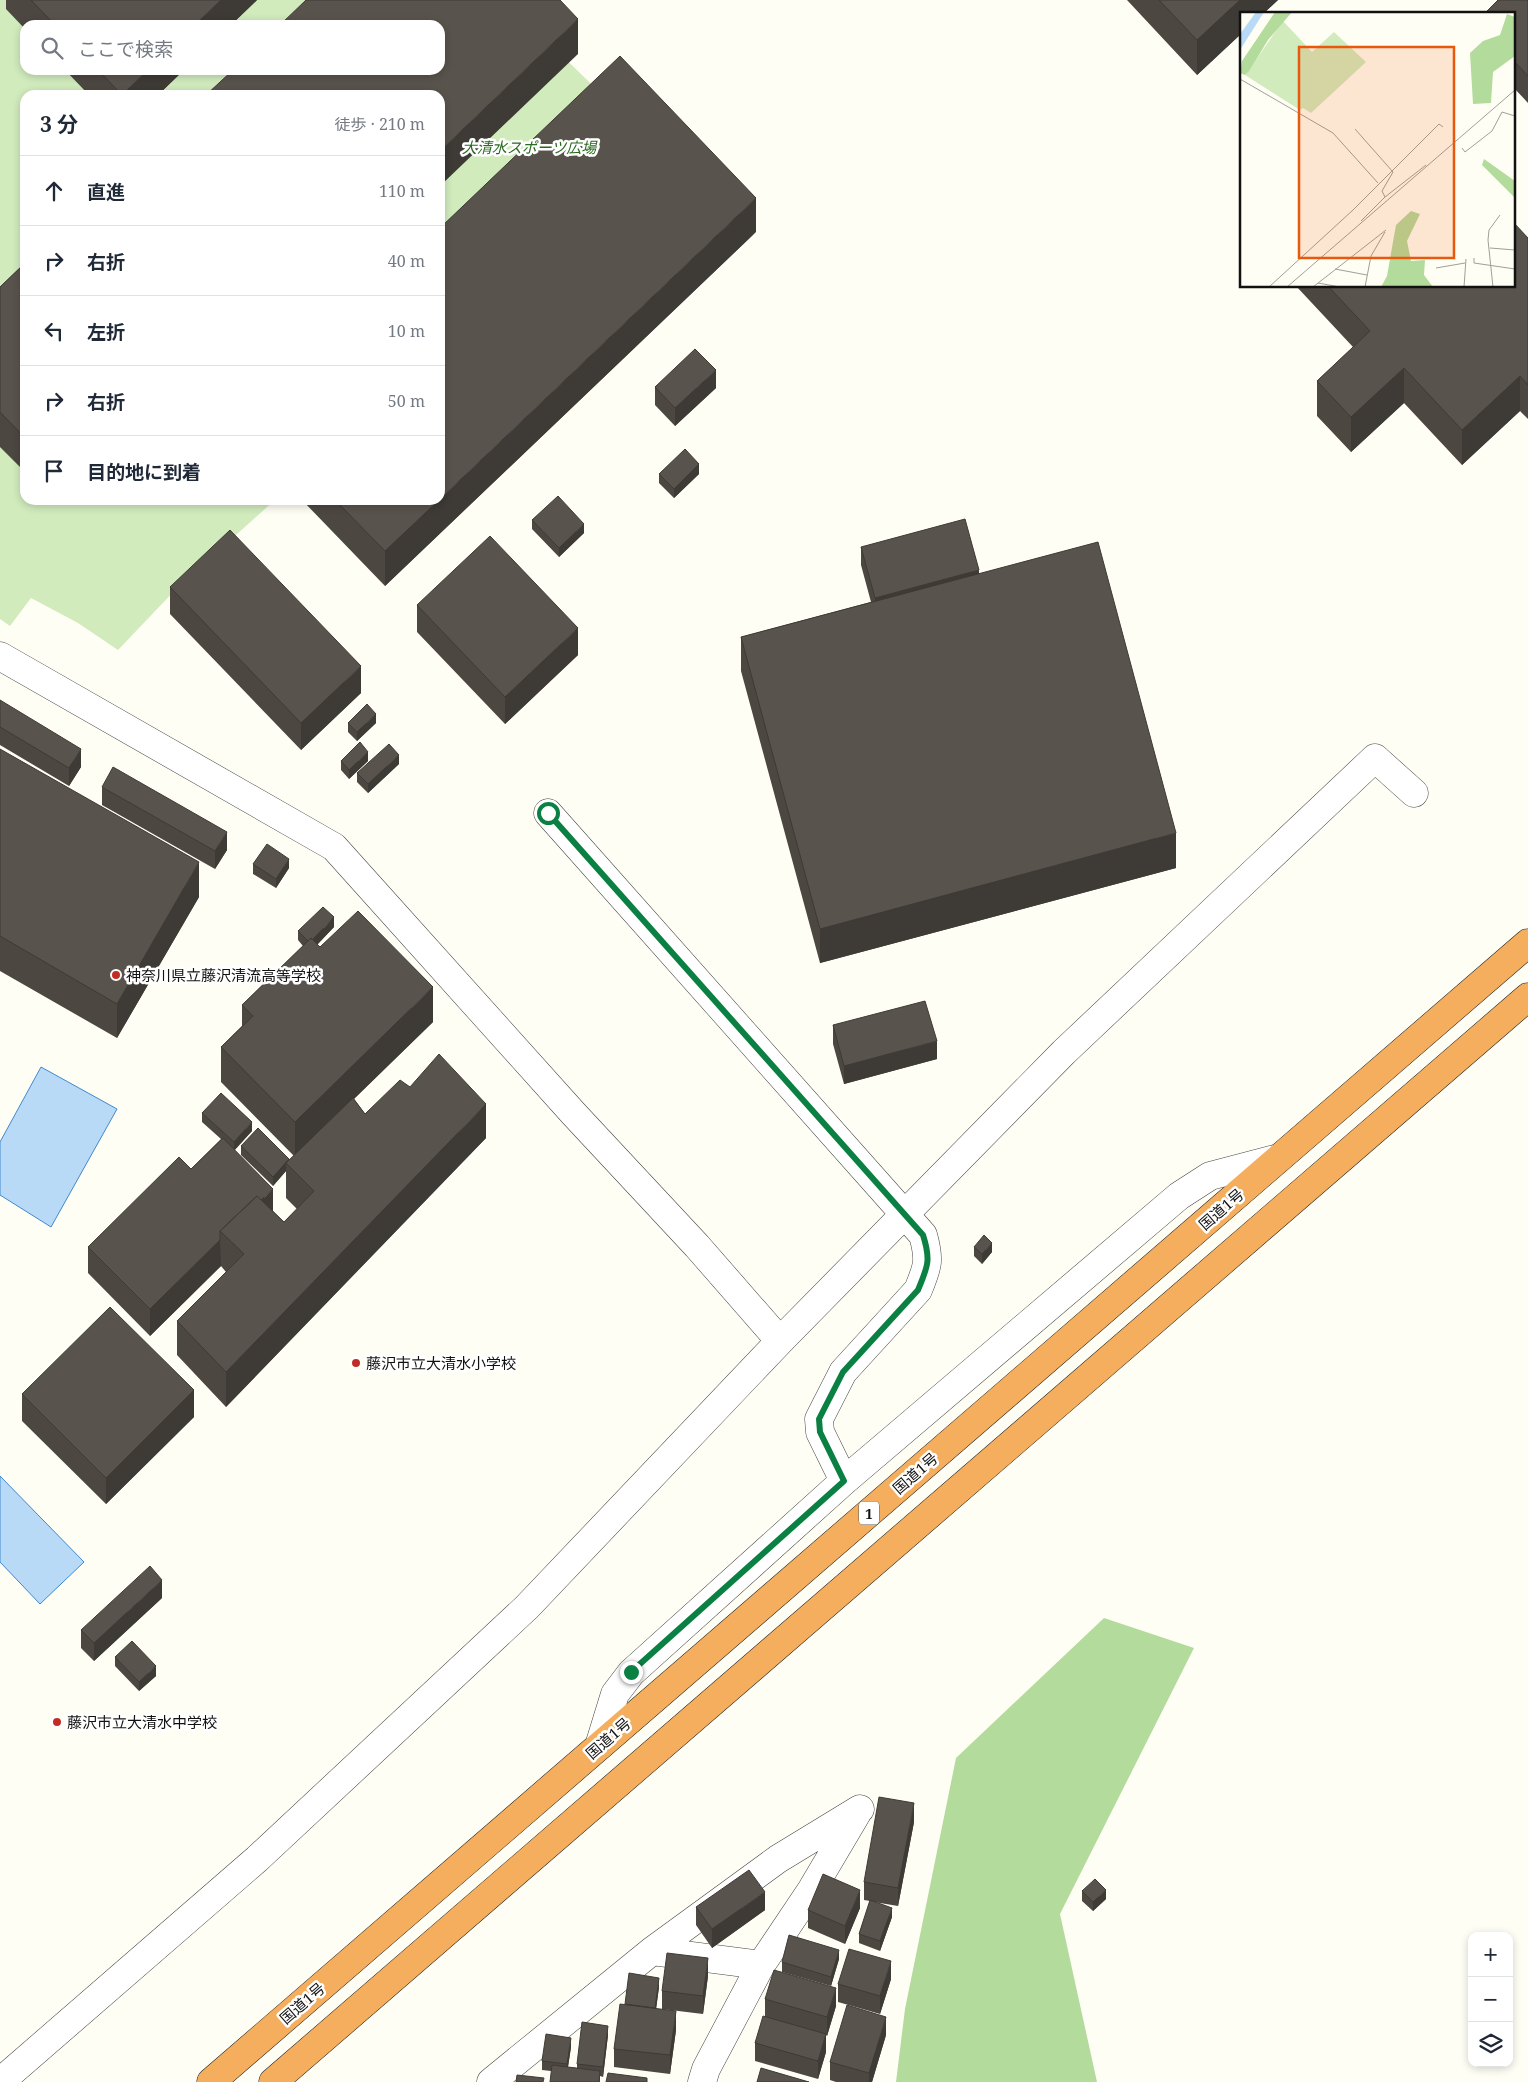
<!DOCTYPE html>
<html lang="ja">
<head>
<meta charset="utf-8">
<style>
	body { margin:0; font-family:"Noto Serif","Noto Sans JP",serif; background:#f6f6f7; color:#1f2937 }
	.controls { position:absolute; right:15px; bottom:15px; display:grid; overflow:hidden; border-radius:10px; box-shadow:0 2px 8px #0003 }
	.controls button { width:45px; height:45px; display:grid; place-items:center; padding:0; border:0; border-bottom:1px solid #e0e1e3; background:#fff; color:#1f2937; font:25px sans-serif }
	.stop { position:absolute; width:15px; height:15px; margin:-11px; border:4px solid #0b8043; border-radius:50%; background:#fff }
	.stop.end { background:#0b8043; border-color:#fff; box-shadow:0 1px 5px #0008 }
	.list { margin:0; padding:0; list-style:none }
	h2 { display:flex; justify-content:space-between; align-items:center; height:65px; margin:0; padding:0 20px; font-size:21px }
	h2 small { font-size:16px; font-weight:400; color:#747a83 }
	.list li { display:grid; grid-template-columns:32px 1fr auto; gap:15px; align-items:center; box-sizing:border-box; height:70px; padding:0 20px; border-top:1px solid #e0e1e3 }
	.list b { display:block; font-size:19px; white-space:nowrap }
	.list em { font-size:16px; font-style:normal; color:#747a83 }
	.icon { flex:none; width:28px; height:28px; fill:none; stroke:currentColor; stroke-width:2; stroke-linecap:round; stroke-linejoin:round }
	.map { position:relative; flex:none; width:1528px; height:2082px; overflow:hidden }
	.search { position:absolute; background:#fff; box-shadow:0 2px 8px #0003; left:20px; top:20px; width:425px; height:55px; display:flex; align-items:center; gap:12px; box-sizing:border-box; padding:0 18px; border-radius:15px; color:#747a83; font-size:19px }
	.panel { position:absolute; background:#fff; box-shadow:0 2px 8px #0003; left:20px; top:90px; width:425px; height:415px; border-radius:15px }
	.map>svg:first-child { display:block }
	.green { fill:#d1ebbd }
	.forest { fill:#b3db9c }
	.water { fill:#b9daf7; stroke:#3f89ce }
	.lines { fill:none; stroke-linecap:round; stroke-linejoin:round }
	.minor-casing { stroke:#444; stroke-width:29 }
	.highway-casing { stroke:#222; stroke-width:29 }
	.minor { stroke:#fff; stroke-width:28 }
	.highway { stroke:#f4ae5d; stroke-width:28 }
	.wall { fill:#4d4742 }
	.shaded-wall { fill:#3e3a36 }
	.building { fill:#59534d; stroke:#3e3a36 }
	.route { stroke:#0b8043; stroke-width:6 }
	.poi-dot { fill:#c22c27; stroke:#fff; stroke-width:2 }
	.labels { text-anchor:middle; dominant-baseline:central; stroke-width:5; stroke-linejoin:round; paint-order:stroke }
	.shield { fill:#fff; stroke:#585858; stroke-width:1 }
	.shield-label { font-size:14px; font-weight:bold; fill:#111 }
	.park-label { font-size:15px; font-style:italic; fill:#296a1f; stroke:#fff }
	.poi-label { font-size:15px; fill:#111; stroke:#fff; text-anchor:start }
	.street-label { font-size:15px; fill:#111; stroke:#fff }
	.inset-road { fill:none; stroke:#a09f99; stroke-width:1 }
	.view { fill:#e8590c; fill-opacity:0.15; stroke:#e8590c; stroke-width:2.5 }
	.inset-edge { fill:none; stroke:#111; stroke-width:2.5 }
</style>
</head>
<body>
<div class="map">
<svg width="1528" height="2082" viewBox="0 0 1528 2082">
	<rect width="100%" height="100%" fill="#fffef4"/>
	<path class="green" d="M0 0H80L25 25V70H440V25H151L178 0H505L656 147 440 351V95H25V500H275L179 586 118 650 78 623 31 598 10 626 0 619Z"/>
	<path class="forest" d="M1104 1618 1194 1648 1060 1914 1097 2082H896L905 2009 956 1758Z"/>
	<path class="water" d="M41 1067 117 1109 51 1227 0 1195V1142Z
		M0 1476 84 1562 40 1604 0 1562Z"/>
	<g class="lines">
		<g class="minor-casing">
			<path id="minor" d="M0 656 334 847 573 1113 697 1246 780 1341
				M548 813 923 1235C930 1260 928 1266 918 1290L843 1372 819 1419 820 1432 844 1481
				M599 1746 615 1694 631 1673 844 1481 1179 1196 1210 1176 1279 1158
				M652 1951 761 1965
				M0 2082 257 1859 527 1607 780 1341 1064 1052 1375 758 1414 793
				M491 2082 652 1951 778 1859 860 1809
				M702 2082 706 2069 761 1965 812 1889 857 1813"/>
		</g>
		<g class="highway-casing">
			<path id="highway" d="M211 2082 1528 943
				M273 2082 1528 997"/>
		</g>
		<use href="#minor" class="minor"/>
		<use href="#highway" class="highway"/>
	</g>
	<path class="wall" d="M6 0H257L231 25H25V29L6 9Z
		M1127 0H1278L1263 14H1242V33L1197 75Z
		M1528 0V103L1514 88V14Z
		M65 70H184L158 95H89Z
		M756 232 385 586 302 500H440Z
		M1528 238V419L1520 411 1462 465 1404 403 1351 452 1317 416V381L1353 347 1296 286H1514Z
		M25 263V472L0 447V287Z
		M655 387 716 388 675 426 655 405Z
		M659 474H699L674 498 659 483Z
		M532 520 584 533 559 557 532 529Z
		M861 547 979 574 1176 868 820 963 741 671V637L871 602 861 565Z
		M170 587 361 693 301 750 170 614Z
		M417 605 578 655 505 724 417 632Z
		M0 700 81 767 69 786 0 745Z
		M348 723H376L357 741 348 732Z
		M0 749 199 897 117 1038 0 971Z
		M341 761H368L349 779 341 770Z
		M399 764 368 793 357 782V773Z
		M102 787 227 850 215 869 102 805Z
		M253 864 289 868 276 888 253 874Z
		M334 927 317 945 320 947 433 1022 354 1099 365 1114 486 1138 226 1407 177 1355V1321L226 1272 221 1266 150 1336 88 1273V1247L191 1169 221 1139 202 1122V1113L252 1131 234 1150 273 1211 284 1222 297 1209 286 1198V1171L273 1186 241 1155V1146L289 1160 294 1156 221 1082V1047L242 1026V1005L303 946 298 940V931Z
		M833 1025 937 1059 844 1084 833 1044Z
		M974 1247 992 1252 982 1264 974 1256Z
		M22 1394 194 1417 106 1504 22 1421Z
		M162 1598 94 1661 81 1648V1630Z
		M115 1657 156 1676 139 1691 115 1666Z
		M914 1822 898 1906 874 1902 892 1917 880 1951 859 1943V1934L870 1901 864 1900V1882Z
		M1082 1891 1106 1899 1093 1911 1082 1901Z
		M696 1907 765 1910 712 1948 696 1925Z
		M860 1908 845 1944 808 1928V1910Z
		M839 1959 831 1986 782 1972V1962Z
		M708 1976 703 2014 662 2009V1991Z
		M891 1979 880 2014 838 2002V1984Z
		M659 1987 656 2009 676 2030 670 2074 614 2067V2049L625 2005Z
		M765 1999 836 2006 827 2036 826 2035V2052L818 2079 755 2061V2043L765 2016Z
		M608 2035 603 2077 600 2076V2082L551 2071 542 2070V2061L571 2047 568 2067 577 2068V2064Z
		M886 2035 872 2082H836L830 2080V2062Z"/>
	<path class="shaded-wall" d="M221 0H257L231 25H195Z
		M1240 0H1278L1263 14H1242V33L1197 75V40Z
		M578 19V54L440 186V151Z
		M148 70H184L158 95H122Z
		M756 198V232L385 586V551L439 500H440V499Z
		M1404 368V403L1351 452V417Z
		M716 370V388L675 426V408Z
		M1520 376V411L1462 465V430Z
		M699 464V474L674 498V489Z
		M584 524V533L559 557V548Z
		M979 570V588L875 616V598Z
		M578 628V655L505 724V697Z
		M361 666V693L301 750V723Z
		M376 714V723L357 741V732Z
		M81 749V767L69 786V768Z
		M368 752V761L349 779V770Z
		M399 755V764L368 793V784Z
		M227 832V850L215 869V851Z
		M1176 833V868L820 963V929Z
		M289 859V868L276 888V879Z
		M199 862V897L117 1038V1004Z
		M334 917V927L310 952V943Z
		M433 987V1022L295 1156V1122Z
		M937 1041V1059L844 1084V1066Z
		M486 1104V1138L226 1407V1372Z
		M252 1122V1131L234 1151V1142Z
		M289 1159V1166L286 1163V1171L273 1186V1177Z
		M273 1189V1215L225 1236Z
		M220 1240 221 1266 150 1336V1309Z
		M992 1243V1252L982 1264V1254Z
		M194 1390V1417L106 1504V1478Z
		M162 1580V1598L94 1661V1643Z
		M156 1666V1676L139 1691V1682Z
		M914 1803V1822L898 1906V1888Z
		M860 1890V1908L845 1944V1926Z
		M1106 1890V1899L1093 1911V1902Z
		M765 1892V1910L712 1948V1929Z
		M892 1908V1917L880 1951V1941Z
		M839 1950V1959L831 1986V1977Z
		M708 1958V1976L703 2014V1996Z
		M891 1961V1979L880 2014V1996Z
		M659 1978V1987L655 2017V2008Z
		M836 1988V2006L827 2036V2017Z
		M676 2011V2030L670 2074V2055Z
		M886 2017V2035L872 2082H869V2073Z
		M608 2026V2035L603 2077V2067Z
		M826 2034V2052L818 2079V2061Z
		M571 2038V2047L567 2073V2064Z"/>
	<path class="building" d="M31 0H221L195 25H55Z
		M306 0H560L578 19 440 151V95H206L233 70H440V25H280Z
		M1159 0H1240L1197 40Z
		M1498 0H1528V76L1514 61V14H1484Z
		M620 56 756 198 440 499V228Z
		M98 70H148L122 95Z
		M1514 223 1528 238V385L1520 376 1462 430 1404 368 1351 417 1317 381 1370 331 1328 286H1514Z
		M25 263V438L0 412V287Z
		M695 349 716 370 675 408 655 387Z
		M685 449 699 464 674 489 659 474Z
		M558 496 584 524 559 548 532 520Z
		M335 500H439L385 551Z
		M965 519 979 570 875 598 861 547Z
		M230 530 361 666 301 723 170 587Z
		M490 536 578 628 505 697 417 605Z
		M1098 542 1176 833 820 929 741 637Z
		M0 700 81 749 69 768 0 727Z
		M367 704 376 714 357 732 348 723Z
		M360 742 368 752 349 770 341 761Z
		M389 744 399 755 368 784 357 773Z
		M0 749 199 862 117 1004 0 936Z
		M113 767 227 832 215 851 102 787Z
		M267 844 289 859 276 879 253 864Z
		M323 907 334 917 312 940 311 938 308 941 298 931Z
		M358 911 433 987 295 1122 221 1047 253 1016 242 1005 311 938 320 947Z
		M925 1001 937 1041 844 1066 833 1025Z
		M439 1054 486 1104 226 1372 177 1321 244 1254 220 1231 257 1196 284 1222 314 1191 286 1163 353 1098 365 1114 400 1080 410 1087Z
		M221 1093 252 1122 234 1142 202 1113Z
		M258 1128 289 1159 273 1177 241 1146Z
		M223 1138 273 1189 261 1200 257 1196 220 1231V1240L150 1309 88 1247 179 1157 191 1169Z
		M984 1235 992 1243 982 1254 974 1247Z
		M110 1307 194 1390 106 1478 22 1394Z
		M150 1566 162 1580 94 1643 81 1630Z
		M132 1641 156 1666 139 1682 115 1657Z
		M879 1797 914 1803 898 1888 864 1882Z
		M749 1870 765 1892 712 1929 696 1907Z
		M823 1874 860 1890 845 1926 808 1910Z
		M1095 1879 1106 1890 1093 1902 1082 1891Z
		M870 1900 892 1908 880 1941 859 1934Z
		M789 1935 839 1950 831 1977 782 1962Z
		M849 1949 891 1961 880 1996 838 1984Z
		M667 1953 708 1958 703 1996 662 1991Z
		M774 1970 836 1988 827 2017 765 1999Z
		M629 1973 659 1978 655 2008 625 2004Z
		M620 2004 676 2011 670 2055 614 2049Z
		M847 2005 886 2017 869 2073 830 2062Z
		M763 2016 826 2034 818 2061 755 2043Z
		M582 2022 608 2026 603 2067 577 2064Z
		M546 2034 571 2038 567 2064 542 2061Z
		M552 2065 600 2071 599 2082H550Z
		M761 2068 809 2082H757Z
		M608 2073 647 2078V2082H606Z
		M517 2075 544 2078 543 2082H516Z"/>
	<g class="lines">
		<path class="route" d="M548 813 923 1235C931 1260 928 1266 918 1290L843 1372 819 1419 820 1432 844 1481 631 1672"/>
	</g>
	<g class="poi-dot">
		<circle cx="116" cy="975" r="5"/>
		<circle cx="356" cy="1363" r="5"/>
		<circle cx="57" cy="1722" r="5"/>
	</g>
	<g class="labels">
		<rect class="shield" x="859" y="1501.5" width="20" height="23" rx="4"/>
		<g class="shield-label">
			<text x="869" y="1513">1</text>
		</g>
		<g class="park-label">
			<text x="529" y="147">大清水スポーツ広場</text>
		</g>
		<g class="poi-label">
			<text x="126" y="975">神奈川県立藤沢清流高等学校</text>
			<text x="366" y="1363">藤沢市立大清水小学校</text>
			<text x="67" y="1722">藤沢市立大清水中学校</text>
		</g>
		<g class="street-label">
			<text transform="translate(1221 1209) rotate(-41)">国道1号</text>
			<text transform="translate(915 1473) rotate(-41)">国道1号</text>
			<text transform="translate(608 1738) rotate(-41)">国道1号</text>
			<text transform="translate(302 2003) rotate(-41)">国道1号</text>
		</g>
	</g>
	<g transform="translate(1240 12)">
		<rect width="275" height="275" fill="#fffef4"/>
		<path d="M43 9 72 40 94 20 126 50 71 101 63 96 60 98 5 63Z" fill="#d1ebbd"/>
		<path d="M35 0H52L28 28 9 59 5 63 0 61 2 49ZM267 2 275 5V44L253 60 251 91 233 92 230 41 243 29 260 23ZM244 147 275 169V186L242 153ZM171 199 180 202 167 229 171 249 185 248 184 263 193 275H141L147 264 156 213Z" fill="#b3db9c"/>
		<path d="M16 0H24L0 38V22Z" fill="#b9daf7"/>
		<path class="inset-road" d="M0 67 93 121 138 171M115 117 153 160 142 179 145 185M222 136 225 140 252 119 262 100 275 104M121 209 145 185 186 153M250 236 275 238M234 246V251L275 257M196 256 225 251M95 257 127 263M78 271 100 275M29 275 113 198 199 112 203 115M47 275 275 78M73 275 146 218M125 275 131 244 145 220M224 275 226 247M253 275 248 228 249 218 260 203"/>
		<path class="view" d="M59 35H214V246H59Z"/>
		<rect width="275" height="275" class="inset-edge"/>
	</g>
</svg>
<div class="controls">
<button>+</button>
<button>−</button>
<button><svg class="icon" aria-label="layers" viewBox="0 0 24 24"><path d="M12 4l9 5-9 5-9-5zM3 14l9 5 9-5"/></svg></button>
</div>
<div class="stop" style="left:548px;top:813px"></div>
<div class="stop end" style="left:631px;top:1672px"></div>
<div class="search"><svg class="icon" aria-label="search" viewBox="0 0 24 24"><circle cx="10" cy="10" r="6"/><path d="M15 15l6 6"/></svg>ここで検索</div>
<section class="panel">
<h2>3 分<small>徒歩 · 210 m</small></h2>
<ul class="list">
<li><svg class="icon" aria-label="ahead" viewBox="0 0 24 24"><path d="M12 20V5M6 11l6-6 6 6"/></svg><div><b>直進</b></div><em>110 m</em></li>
<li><svg class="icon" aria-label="right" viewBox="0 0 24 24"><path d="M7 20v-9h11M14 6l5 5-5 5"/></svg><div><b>右折</b></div><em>40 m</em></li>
<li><svg class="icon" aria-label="left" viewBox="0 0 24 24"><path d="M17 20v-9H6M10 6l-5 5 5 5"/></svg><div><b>左折</b></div><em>10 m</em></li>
<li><svg class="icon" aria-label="right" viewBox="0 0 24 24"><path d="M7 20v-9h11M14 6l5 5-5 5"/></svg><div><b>右折</b></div><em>50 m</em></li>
<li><svg class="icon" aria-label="arrive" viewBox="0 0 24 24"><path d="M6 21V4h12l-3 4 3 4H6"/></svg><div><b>目的地に到着</b></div></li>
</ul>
</section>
</div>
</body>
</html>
